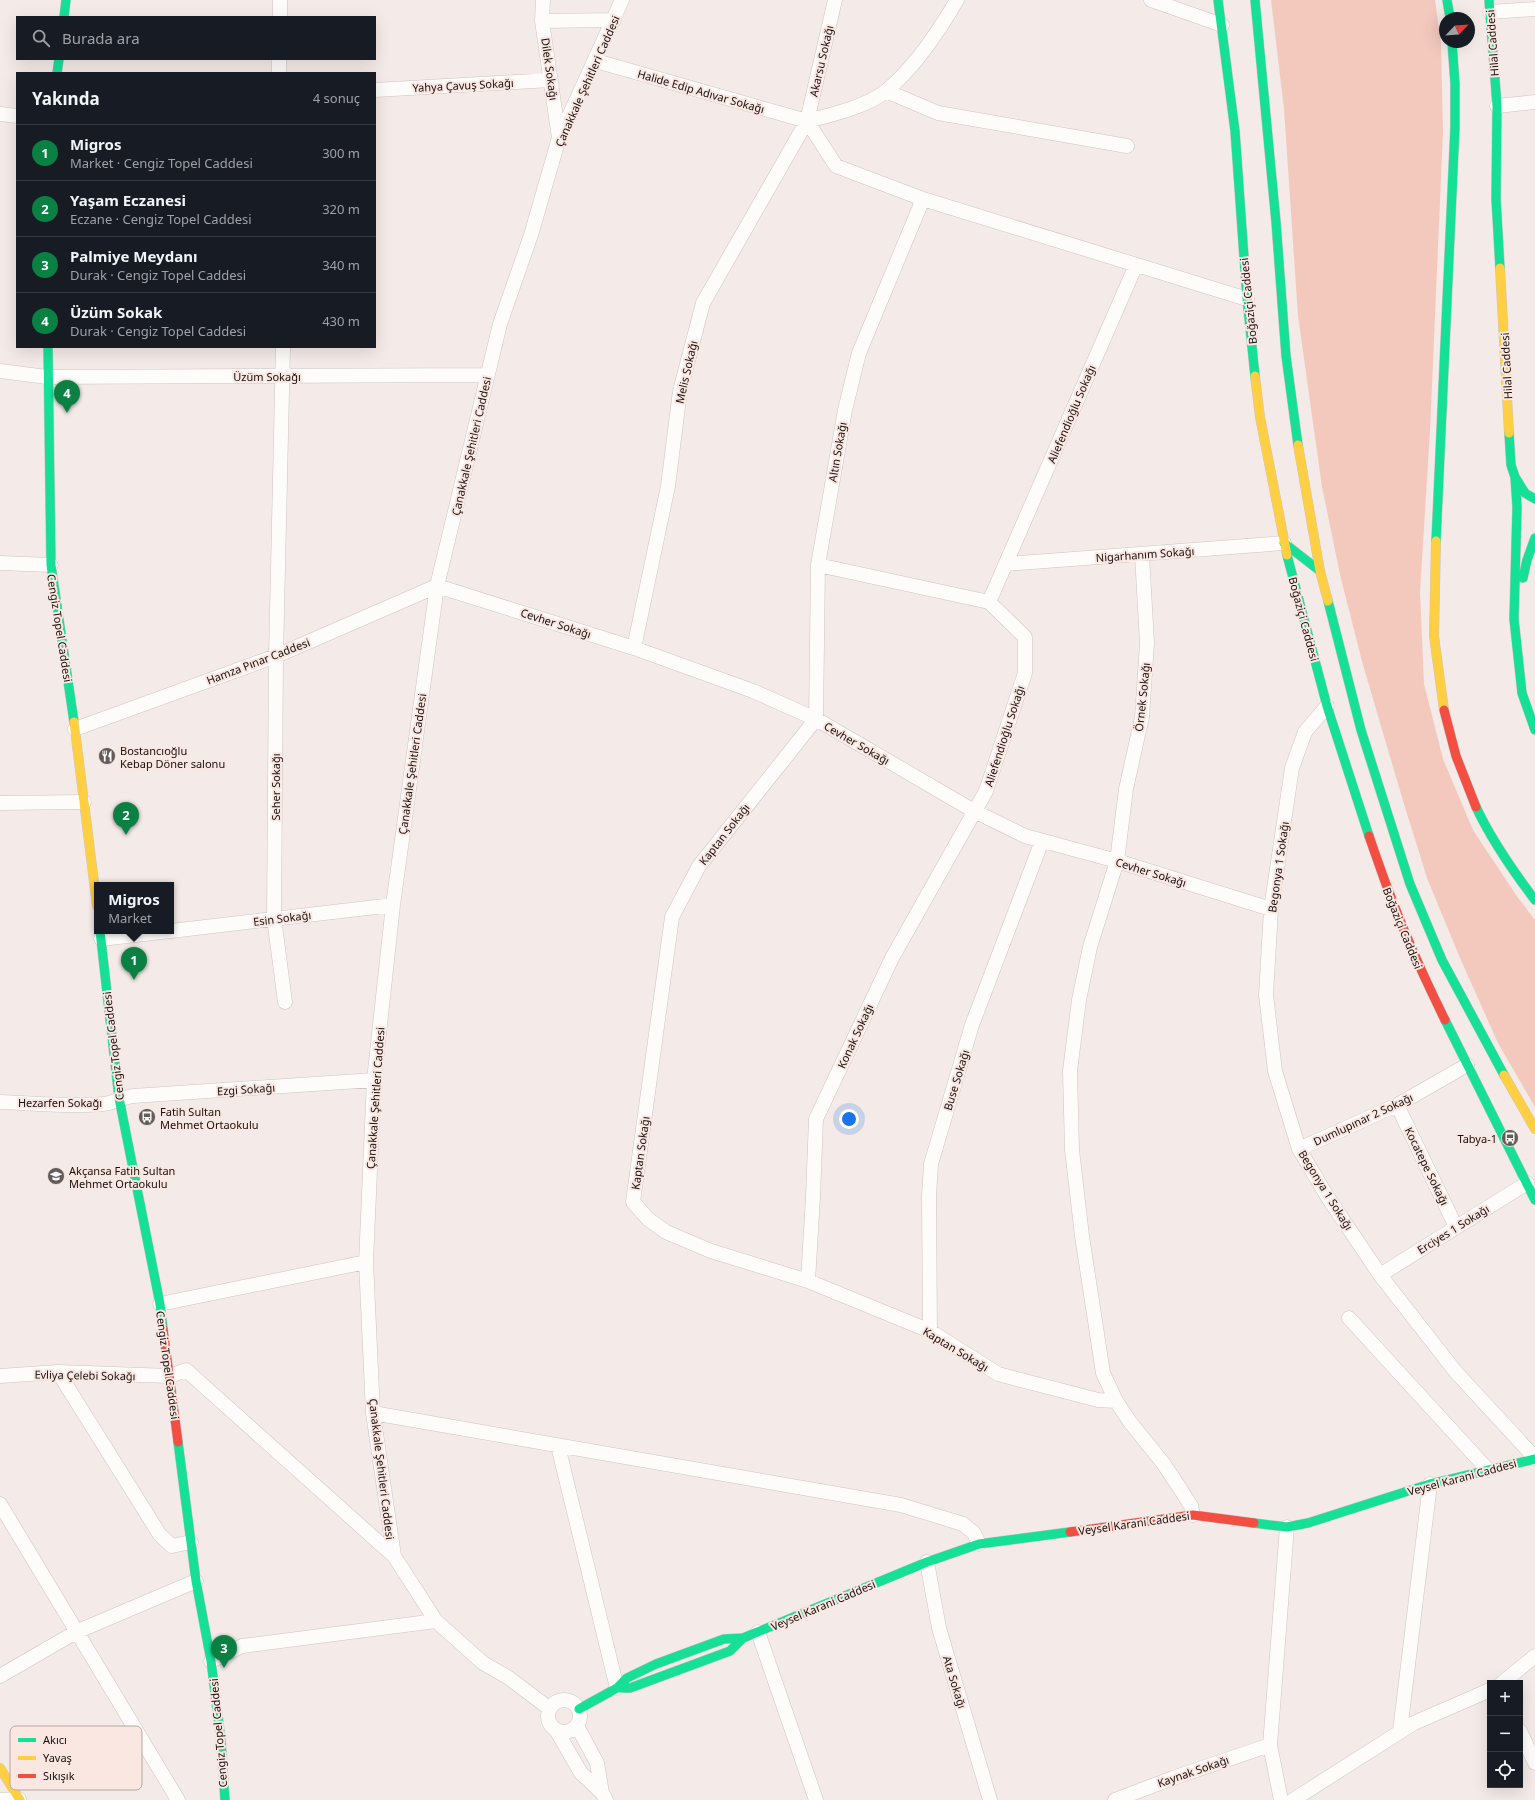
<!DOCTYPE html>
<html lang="tr">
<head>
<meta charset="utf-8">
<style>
	body { margin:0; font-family:"Noto Sans",sans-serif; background:#20242c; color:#f1f3f6 }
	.controls { position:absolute; right:12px; bottom:12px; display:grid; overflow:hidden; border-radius:0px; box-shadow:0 4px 16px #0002 }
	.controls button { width:36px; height:36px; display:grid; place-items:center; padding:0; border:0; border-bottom:1px solid #363941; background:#171b24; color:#f1f3f6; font:20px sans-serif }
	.compass { position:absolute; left:1439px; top:12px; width:36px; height:36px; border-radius:50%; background:#171b24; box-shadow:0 4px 16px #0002; rotate:65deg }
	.you { position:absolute; left:849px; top:1119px; width:14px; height:14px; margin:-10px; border:3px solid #fff; border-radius:50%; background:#1a73e8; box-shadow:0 0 0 6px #1a73e833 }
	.badge { display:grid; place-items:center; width:26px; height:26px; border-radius:50%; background:#0b8043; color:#fff; font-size:13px; font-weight:700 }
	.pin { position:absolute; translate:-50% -33px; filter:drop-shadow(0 1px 2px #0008) }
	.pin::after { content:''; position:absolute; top:21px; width:14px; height:12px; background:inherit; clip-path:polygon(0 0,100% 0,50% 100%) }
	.popup { position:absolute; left:94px; top:882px; width:80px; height:52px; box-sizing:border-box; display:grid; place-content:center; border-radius:0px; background:#171b24; filter:drop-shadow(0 1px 3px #0005); font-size:13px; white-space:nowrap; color:#9ea1a6 }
	.popup b { font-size:15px; color:#f1f3f6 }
	.popup::after { content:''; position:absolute; left:50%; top:100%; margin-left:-8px; border:8px solid transparent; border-top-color:#171b24 }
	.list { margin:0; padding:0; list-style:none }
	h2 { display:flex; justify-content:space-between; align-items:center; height:52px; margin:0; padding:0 16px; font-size:17px }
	h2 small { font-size:13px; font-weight:400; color:#9ea1a6 }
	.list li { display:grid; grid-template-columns:26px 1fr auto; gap:12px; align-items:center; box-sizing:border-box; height:56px; padding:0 16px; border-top:1px solid #363941 }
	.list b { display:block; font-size:15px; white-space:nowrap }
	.list p { margin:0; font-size:13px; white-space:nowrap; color:#9ea1a6 }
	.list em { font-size:13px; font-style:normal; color:#9ea1a6 }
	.icon { flex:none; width:22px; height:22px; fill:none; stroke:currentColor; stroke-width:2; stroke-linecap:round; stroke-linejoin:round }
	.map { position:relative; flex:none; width:1535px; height:1800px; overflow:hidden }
	.search { position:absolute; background:#171b24; box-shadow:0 4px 16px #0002; left:16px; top:16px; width:360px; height:44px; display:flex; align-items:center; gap:10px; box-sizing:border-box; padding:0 14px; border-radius:0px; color:#9ea1a6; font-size:15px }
	.panel { position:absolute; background:#171b24; box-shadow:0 4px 16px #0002; left:16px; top:72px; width:360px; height:276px; border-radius:0px }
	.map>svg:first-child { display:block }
	.green { fill:#f3c9bd }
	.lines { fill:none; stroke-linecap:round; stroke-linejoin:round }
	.street-casing { stroke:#ccc5c2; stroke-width:15 }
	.fast-casing { stroke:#ccc5c2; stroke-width:10 }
	.slow-casing { stroke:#ccc5c2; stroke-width:10 }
	.jam-casing { stroke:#ccc5c2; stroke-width:10 }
	.street { stroke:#fdfcfb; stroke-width:14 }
	.fast { stroke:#16e098; stroke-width:9 }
	.slow { stroke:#ffcf43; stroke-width:9 }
	.jam { stroke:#f24e42; stroke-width:9 }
	.labels { text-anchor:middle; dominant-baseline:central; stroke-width:4; stroke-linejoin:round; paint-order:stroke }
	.street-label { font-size:11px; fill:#150f0d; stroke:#fae7e1 }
	.poi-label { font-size:11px; fill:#150f0d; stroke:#fae7e1; text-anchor:start }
	.key { fill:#fae7e1; stroke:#b5a6a1; stroke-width:1 }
	.key-label { font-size:11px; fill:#150f0d }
</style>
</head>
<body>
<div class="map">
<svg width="1535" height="1800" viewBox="0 0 1535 1800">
	<rect width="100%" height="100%" fill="#f4eae7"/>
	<path class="green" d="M1271 0H1435L1441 43 1443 132 1430 431 1420 592 1424 684 1443 759 1473 830 1516 895 1535 920V1107L1498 1043 1460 958 1427 878 1404 804 1363 665 1341 579 1322 487 1298 316 1284 109Z"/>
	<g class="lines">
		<g class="street-casing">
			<path id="street" d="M543 0 542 21 559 138
				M1151 0 1222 25
				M1490 12 1535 9
				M280 17V0
				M542 21 614 20
				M596 61 807 121
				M279 73V59
				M375 90 551 80
				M886 91 938 113 1127 146
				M1497 106 1535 102
				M0 114 17 116
				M807 121 836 166 923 199 1247 299
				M807 121C831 115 868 106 886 91 914 68 939 31 957 0
				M923 199 859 353 845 410 818 565 816 719 699 866 672 917 633 1202 648 1219 666 1232 711 1251 808 1281 930 1331 998 1374 1098 1400 1116 1401
				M283 347 276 656 274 918 285 1002
				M0 371 47 377 487 375
				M1142 555 1147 643 1142 717 1126 789 1117 861 1090 947 1079 1000 1070 1071 1072 1150 1082 1236 1103 1373 1116 1401 1130 1422 1163 1463 1181 1490 1191 1506 1193 1515
				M0 563 51 565
				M1006 564 1284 543
				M818 565 989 602
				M437 586 634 648 753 691 816 719 974 811 1025 836 1117 861 1271 909
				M989 602 1136 265
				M634 648 668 486 680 391 703 303 807 121 835 0
				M1327 706 1305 732 1292 768 1271 909 1266 995 1275 1071 1299 1149 1327 1196 1380 1275 1455 1371 1535 1458
				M75 729 276 656 437 586
				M0 803 84 802
				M171 931 393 905
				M101 939 170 931
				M0 1102C34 1103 69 1107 103 1104 112 1103 123 1098 133 1096L374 1080
				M1397 1105 1456 1227
				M1299 1149 1397 1105 1467 1065
				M1380 1275 1527 1183
				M808 1281 813 1197 816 1119 892 958 986 791 1025 673V637L989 602
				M160 1304 366 1262
				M1349 1318 1488 1470
				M930 1331 929 1196 931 1164 972 1025 1042 841
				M58 1372 160 1535 172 1546 191 1542
				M0 1376 58 1372 170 1376 186 1370 394 1556 436 1621 483 1663 509 1678 550 1709
				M373 1413 901 1505 963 1524 974 1533 979 1544
				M558 1446 617 1688
				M0 1504 178 1800
				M394 1556 373 1413 366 1262 374 1080 393 905 437 586 500 324 531 235 559 138 622 0
				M927 1562 939 1628 990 1800
				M758 1632 816 1800
				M211 1661 242 1646 436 1621
				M0 1676 76 1632 196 1581
				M1502 1683 1535 1656
				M548 1716a16 16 0 1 1 32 0a16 16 0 1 1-32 0Z
				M577 1726 597 1763 602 1793
				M556 1730 581 1773 602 1793 606 1800
				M1400 1731 1430 1484
				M1520 1731 1535 1763
				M0 1800 19 1799
				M1115 1800 1173 1778 1270 1745
				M1281 1800 1270 1745 1287 1527
				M1293 1800 1414 1723 1490 1690"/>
		</g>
		<g class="fast-casing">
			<path id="fast" d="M1218 0 1235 131 1247 299 1255 376
				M1255 0 1276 222 1286 356 1298 445
				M1447 0 1450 18
				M1489 0 1497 106 1496 199 1500 268
				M64 17 66 0
				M57 73 59 59
				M48 347 51 565 74 722
				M1509 433 1511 465 1515 477 1517 507 1514 619 1522 693 1535 730
				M1515 477 1525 493 1535 499
				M1436 541 1455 127V84L1452 42
				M1284 543 1320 571
				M1287 555 1327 706 1369 836
				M1523 578 1527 560 1535 538
				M1328 601 1361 730 1410 884 1442 960 1504 1075
				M1476 807C1492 841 1513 871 1535 900
				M100 931 119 1098 160 1304 163 1329
				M1445 1020 1535 1200
				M178 1442 196 1581 211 1661 221 1741 225 1800
				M1254 1523 1287 1527 1308 1523 1430 1484 1535 1459
				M743 1638 927 1562 979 1544 1070 1532
				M579 1709 617 1688 627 1678 656 1664 724 1639 743 1638 730 1651 630 1688H617"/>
		</g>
		<g class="slow-casing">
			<path id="slow" d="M1500 268 1509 433
				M1255 376 1260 417 1287 555
				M1298 445 1320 571 1328 601
				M1436 541 1434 636 1444 710
				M74 722 97 906
				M1504 1075 1535 1129
				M0 1768 20 1800"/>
		</g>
		<g class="jam-casing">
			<path id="jam" d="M1444 710 1456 756 1476 807
				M1369 836C1390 899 1415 960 1445 1020
				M163 1329 178 1442
				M1070 1532 1193 1515 1254 1523"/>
		</g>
		<use href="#street" class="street"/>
		<use href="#fast" class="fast"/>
		<use href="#slow" class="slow"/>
		<use href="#jam" class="jam"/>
	</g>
	<defs>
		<g id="restaurant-disc" transform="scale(0.9)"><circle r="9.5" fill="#635c59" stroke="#fae7e1"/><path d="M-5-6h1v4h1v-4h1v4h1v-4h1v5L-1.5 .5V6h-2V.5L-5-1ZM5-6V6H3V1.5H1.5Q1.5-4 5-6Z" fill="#fff"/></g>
		<g id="bus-disc" transform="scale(0.9)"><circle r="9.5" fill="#635c59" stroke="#fae7e1"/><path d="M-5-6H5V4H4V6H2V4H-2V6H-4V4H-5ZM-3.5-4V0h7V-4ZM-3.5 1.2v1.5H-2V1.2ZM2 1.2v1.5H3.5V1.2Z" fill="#fff"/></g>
		<g id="school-disc" transform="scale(0.9)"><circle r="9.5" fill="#635c59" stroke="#fae7e1"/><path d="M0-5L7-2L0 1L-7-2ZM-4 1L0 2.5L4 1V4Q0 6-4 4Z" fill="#fff"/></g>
	</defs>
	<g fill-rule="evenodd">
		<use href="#restaurant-disc" x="107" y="756"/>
		<use href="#bus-disc" x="147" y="1117"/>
		<use href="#bus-disc" x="1510" y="1138"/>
		<use href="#school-disc" x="56" y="1176"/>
	</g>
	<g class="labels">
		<g class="street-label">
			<text transform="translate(1492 43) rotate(-94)">Hilal Caddesi</text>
			<text transform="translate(821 61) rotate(-77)">Akarsu Sokağı</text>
			<text transform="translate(550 69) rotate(82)">Dilek Sokağı</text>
			<text transform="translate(587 81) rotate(-66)">Çanakkale Şehitleri Caddesi</text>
			<text transform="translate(463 85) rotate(-3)">Yahya Çavuş Sokağı</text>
			<text transform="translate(701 91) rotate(16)">Halide Edip Adıvar Sokağı</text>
			<text transform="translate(1248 301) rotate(-96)">Boğaziçi Caddesi</text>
			<text transform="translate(1506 366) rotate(-93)">Hilal Caddesi</text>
			<text transform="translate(686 372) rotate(-77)">Melis Sokağı</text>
			<text x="267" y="376">Üzüm Sokağı</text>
			<text transform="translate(1071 414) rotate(-67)">Aliefendioğlu Sokağı</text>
			<text transform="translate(471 446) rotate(-77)">Çanakkale Şehitleri Caddesi</text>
			<text transform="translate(837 452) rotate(-80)">Altın Sokağı</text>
			<text transform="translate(1145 554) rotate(-4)">Nigarhanım Sokağı</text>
			<text transform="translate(1304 619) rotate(75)">Boğaziçi Caddesi</text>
			<text transform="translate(556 623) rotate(18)">Cevher Sokağı</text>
			<text transform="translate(60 628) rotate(81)">Cengiz Topel Caddesi</text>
			<text transform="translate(258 661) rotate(-21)">Hamza Pınar Caddesi</text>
			<text transform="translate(1142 697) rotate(-84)">Örnek Sokağı</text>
			<text transform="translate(1004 736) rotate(-72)">Aliefendioğlu Sokağı</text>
			<text transform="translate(857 743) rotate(30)">Cevher Sokağı</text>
			<text transform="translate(412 764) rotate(-82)">Çanakkale Şehitleri Caddesi</text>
			<text transform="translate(275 787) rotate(-90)">Seher Sokağı</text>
			<text transform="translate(724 834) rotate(-52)">Kaptan Sokağı</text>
			<text transform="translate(1278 867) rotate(-82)">Begonya 1 Sokağı</text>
			<text transform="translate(1151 872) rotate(17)">Cevher Sokağı</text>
			<text transform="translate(282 918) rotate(-7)">Esin Sokağı</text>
			<text transform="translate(1403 928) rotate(68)">Boğaziçi Caddesi</text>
			<text transform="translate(855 1036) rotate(-65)">Konak Sokağı</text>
			<text transform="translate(113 1046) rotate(-97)">Cengiz Topel Caddesi</text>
			<text transform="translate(956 1080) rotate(-73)">Buse Sokağı</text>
			<text transform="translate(246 1089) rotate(-4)">Ezgi Sokağı</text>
			<text transform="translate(375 1098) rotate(-86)">Çanakkale Şehitleri Caddesi</text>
			<text x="60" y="1102">Hezarfen Sokağı</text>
			<text transform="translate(1363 1119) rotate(-25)">Dumlupınar 2 Sokağı</text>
			<text transform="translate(640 1153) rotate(-82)">Kaptan Sokağı</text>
			<text transform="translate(1427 1166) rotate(64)">Kocatepe Sokağı</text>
			<text transform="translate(1326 1190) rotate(58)">Begonya 1 Sokağı</text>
			<text transform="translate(1453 1229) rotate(-32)">Erciyes 1 Sokağı</text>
			<text transform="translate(956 1349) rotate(31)">Kaptan Sokağı</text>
			<text transform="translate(168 1365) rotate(82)">Cengiz Topel Caddesi</text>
			<text transform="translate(85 1375) rotate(1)">Evliya Çelebi Sokağı</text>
			<text transform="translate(382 1469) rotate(83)">Çanakkale Şehitleri Caddesi</text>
			<text transform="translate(1462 1477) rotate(-15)">Veysel Karani Caddesi</text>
			<text transform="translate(1134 1523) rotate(-8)">Veysel Karani Caddesi</text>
			<text transform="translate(823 1605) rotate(-23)">Veysel Karani Caddesi</text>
			<text transform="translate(955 1682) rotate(73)">Ata Sokağı</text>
			<text transform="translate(218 1733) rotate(-95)">Cengiz Topel Caddesi</text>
			<text transform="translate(1193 1771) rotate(-19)">Kaynak Sokağı</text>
		</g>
		<g class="poi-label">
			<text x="120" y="750">Bostancıoğlu<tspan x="120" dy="13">Kebap Döner salonu</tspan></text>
			<text x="160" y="1111">Fatih Sultan<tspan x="160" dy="13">Mehmet Ortaokulu</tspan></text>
			<text x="1497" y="1138" text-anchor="end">Tabya-1</text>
			<text x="69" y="1170">Akçansa Fatih Sultan<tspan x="69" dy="13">Mehmet Ortaokulu</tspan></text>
		</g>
	</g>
	<rect x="10" y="1726" width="132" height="64" rx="6" class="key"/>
	<rect x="18" y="1738" width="18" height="4" fill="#16e098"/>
	<rect x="18" y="1756" width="18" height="4" fill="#ffcf43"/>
	<rect x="18" y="1774" width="18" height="4" fill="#f24e42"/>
	<g class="key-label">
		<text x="43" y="1744">Akıcı</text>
		<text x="43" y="1762">Yavaş</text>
		<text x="43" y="1780">Sıkışık</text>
	</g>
</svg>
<div class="controls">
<button>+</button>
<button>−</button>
<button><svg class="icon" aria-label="locate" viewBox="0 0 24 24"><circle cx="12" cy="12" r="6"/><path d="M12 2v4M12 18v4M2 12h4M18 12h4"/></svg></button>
</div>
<svg class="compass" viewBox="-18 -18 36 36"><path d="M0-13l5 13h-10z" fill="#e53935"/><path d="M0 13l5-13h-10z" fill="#9ea1a6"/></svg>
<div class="you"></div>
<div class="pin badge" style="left:134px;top:980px">1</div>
<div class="popup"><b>Migros</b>Market</div>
<div class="pin badge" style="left:126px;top:835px">2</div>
<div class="pin badge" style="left:224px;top:1668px">3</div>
<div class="pin badge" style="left:67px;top:413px">4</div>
<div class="search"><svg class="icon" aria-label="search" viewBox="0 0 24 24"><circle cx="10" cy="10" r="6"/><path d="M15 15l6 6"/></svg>Burada ara</div>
<section class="panel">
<h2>Yakında<small>4 sonuç</small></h2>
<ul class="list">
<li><span class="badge">1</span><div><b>Migros</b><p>Market · Cengiz Topel Caddesi</p></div><em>300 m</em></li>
<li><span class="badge">2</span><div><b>Yaşam Eczanesi</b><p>Eczane · Cengiz Topel Caddesi</p></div><em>320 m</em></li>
<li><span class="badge">3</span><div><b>Palmiye Meydanı</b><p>Durak · Cengiz Topel Caddesi</p></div><em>340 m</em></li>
<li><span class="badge">4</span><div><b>Üzüm Sokak</b><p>Durak · Cengiz Topel Caddesi</p></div><em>430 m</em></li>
</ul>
</section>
</div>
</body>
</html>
